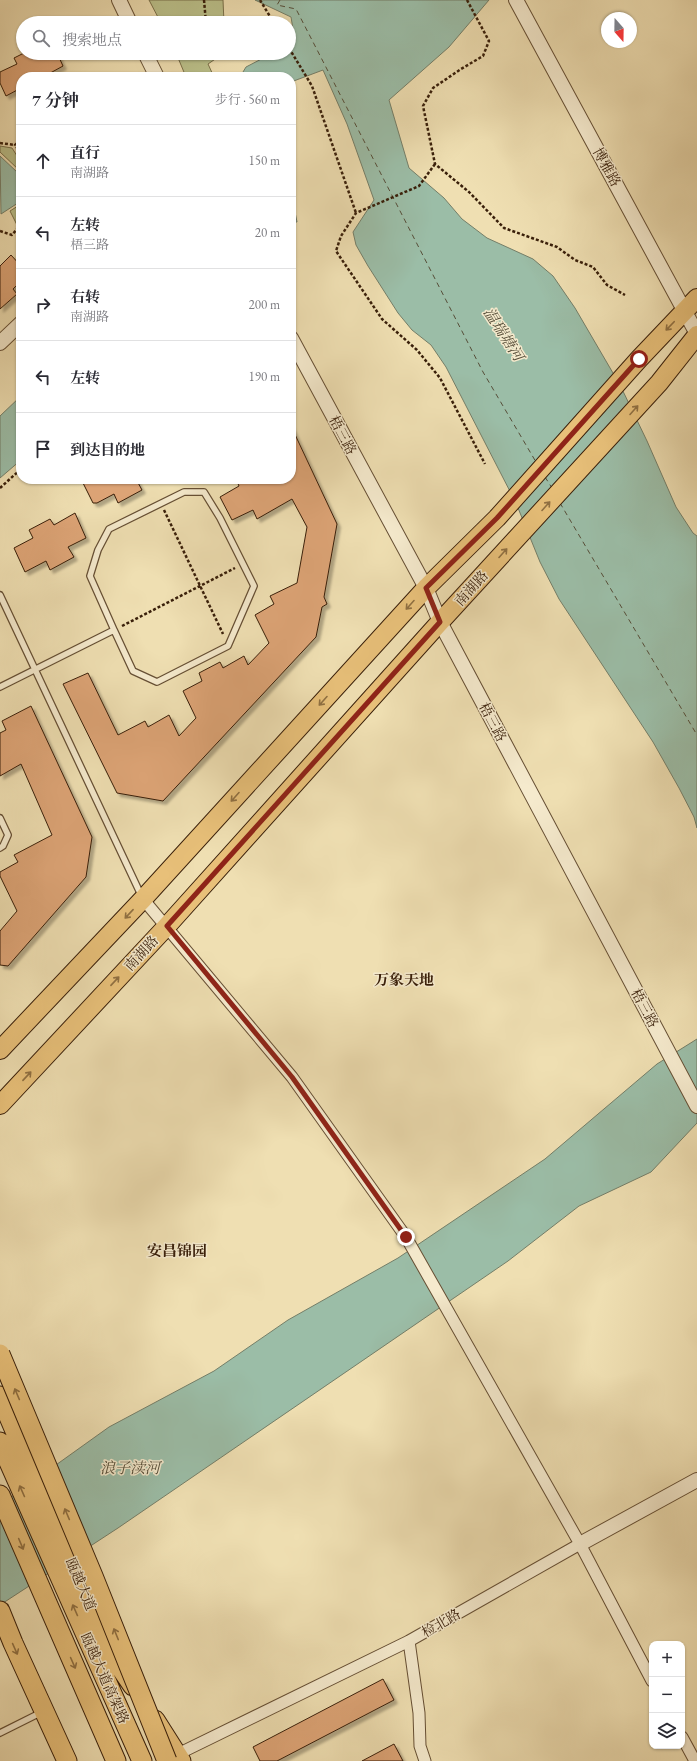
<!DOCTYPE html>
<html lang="zh">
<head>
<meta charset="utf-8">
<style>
	body { margin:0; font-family:"EB Garamond","Noto Serif SC",serif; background:#f2f2f3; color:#2b2b33 }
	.controls { position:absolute; right:12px; bottom:12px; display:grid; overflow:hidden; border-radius:8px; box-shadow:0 1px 3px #0004 }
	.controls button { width:36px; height:36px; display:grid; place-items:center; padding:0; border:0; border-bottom:1px solid #e1e1e2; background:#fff; color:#2b2b33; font:20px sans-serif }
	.compass { position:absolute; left:601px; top:12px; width:36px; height:36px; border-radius:50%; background:#fff; box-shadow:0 1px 3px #0004; rotate:160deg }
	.stop { position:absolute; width:12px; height:12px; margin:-9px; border:3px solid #8f2418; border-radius:50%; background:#fff }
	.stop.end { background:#8f2418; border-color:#fff; box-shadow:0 1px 4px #0008 }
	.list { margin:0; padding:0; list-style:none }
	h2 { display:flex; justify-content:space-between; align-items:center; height:52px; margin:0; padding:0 16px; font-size:17px }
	h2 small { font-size:13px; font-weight:400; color:#7c7c81 }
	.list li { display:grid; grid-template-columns:26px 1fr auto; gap:12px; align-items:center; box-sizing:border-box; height:72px; padding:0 16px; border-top:1px solid #e1e1e2 }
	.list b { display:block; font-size:15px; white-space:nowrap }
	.list p { margin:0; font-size:13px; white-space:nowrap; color:#7c7c81 }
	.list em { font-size:13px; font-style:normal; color:#7c7c81 }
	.icon { flex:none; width:22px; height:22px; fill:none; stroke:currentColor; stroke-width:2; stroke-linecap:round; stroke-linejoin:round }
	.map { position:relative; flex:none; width:697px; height:1761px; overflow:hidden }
	.search { position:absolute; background:#fff; box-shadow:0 1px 3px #0004; left:16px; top:16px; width:280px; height:44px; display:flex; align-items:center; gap:10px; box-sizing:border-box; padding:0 14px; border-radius:22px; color:#7c7c81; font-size:15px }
	.panel { position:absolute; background:#fff; box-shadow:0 1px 3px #0004; left:16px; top:72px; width:280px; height:412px; border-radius:16px }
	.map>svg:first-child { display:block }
	.green { fill:#bbc18b; stroke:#7a704a }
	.water { fill:#9bbda7; stroke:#747e68 }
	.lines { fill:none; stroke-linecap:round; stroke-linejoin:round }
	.ferry { stroke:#564e39; stroke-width:1; stroke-dasharray:5 4; stroke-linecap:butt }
	.building { fill:#dda476; stroke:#391f0a; filter:url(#shadow) }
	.service-casing { stroke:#664f34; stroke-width:8 }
	.minor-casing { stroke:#664f34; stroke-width:13 }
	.tertiary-casing { stroke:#664f34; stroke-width:16 }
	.primary-casing { stroke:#391f0a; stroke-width:20 }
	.trunk-casing { stroke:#391f0a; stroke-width:21 }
	.path { stroke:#391f0a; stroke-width:2.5; stroke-dasharray:3 2; stroke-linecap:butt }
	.service { stroke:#f5eacd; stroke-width:5.5 }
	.minor { stroke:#f5eacd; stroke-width:11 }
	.tertiary { stroke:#f5eacd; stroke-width:14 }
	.primary { stroke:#e8c079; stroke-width:18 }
	.trunk { stroke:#e8c079; stroke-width:19 }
	.trunk-bridge-casing { stroke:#391f0a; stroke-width:21; stroke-linecap:butt }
	.trunk-bridge { stroke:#e8c079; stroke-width:19 }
	.oneway { stroke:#907042 }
	.route { stroke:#8f2418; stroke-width:5 }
	.labels { text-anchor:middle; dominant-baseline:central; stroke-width:3; stroke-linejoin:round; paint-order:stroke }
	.street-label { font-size:14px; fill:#391f0a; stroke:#f5eacd }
	.water-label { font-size:15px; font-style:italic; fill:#564e39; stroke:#f5eacd }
	.neighbourhood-label { font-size:15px; font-weight:bold; fill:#391f0a; stroke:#f5eacd }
</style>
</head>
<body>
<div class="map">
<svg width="697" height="1761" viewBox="0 0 697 1761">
	<defs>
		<filter id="shadow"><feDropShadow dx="3.5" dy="3.5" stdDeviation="1" flood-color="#0004"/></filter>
	</defs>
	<rect width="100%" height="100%" fill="#efdfb2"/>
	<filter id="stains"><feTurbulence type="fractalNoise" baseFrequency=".005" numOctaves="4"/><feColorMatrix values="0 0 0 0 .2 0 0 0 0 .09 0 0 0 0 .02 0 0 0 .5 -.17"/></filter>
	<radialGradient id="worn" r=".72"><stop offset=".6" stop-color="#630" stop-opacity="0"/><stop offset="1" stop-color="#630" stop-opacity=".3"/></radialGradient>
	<path class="green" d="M149 0H223L224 23H161Z
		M176 53H224L208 64 214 77H186Z
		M0 146 12 148 21 162V177L19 170 0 152Z
		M21 204V220L17 225 10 211Z"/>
	<path class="water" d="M255 0H489L449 47 389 100 409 168 444 198 462 219 487 238 533 259 553 276 575 308 620 385 647 441 676 507 693 533 697 536V828L694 817 679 788 653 742 559 599 540 562 516 503 446 367 431 345 412 330 398 313 368 266 356 245 353 232 374 200 347 124 323 70 291 82V77H240L246 67 273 53H289V44L295 41 291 17Z
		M0 156 17 172 21 189V201L1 214Z
		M291 192 297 222H291Z
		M21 396V460L0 478V416Z
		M697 1039V1123L651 1172 579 1206 508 1261 118 1528 0 1605V1505L109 1427 214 1371 288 1320 398 1258 545 1159 657 1064Z"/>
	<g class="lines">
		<path class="ferry" d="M280 0 277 5 296 9 483 372 536 462
			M545 477 552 488
			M560 503 697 735"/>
	</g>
	<path class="building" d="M24 53H57L63 66 43 77H21V88L6 96 0 83V72L17 64 14 58Z
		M11 255 21 266V281L13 289 17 294 0 309V266Z
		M291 426 337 524 324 597 327 604 322 607 316 637 163 801 117 793 63 684 88 673 118 735 145 721 148 727 169 715 179 736 196 718 183 691 202 681 199 673 220 662 223 668 244 656 248 665 269 643 255 615 274 604 270 596 297 583 307 527 292 499 257 519 253 510 232 520 220 497 239 486 236 479H291Z
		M81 479H136L142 490 118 503 114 494 97 503H93Z
		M75 513 86 538 68 547 74 557 50 570 46 561 25 572 14 548 33 538 29 530 50 519 54 525Z
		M31 706 92 837 86 877 8 966 0 965V931L17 911 0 876V872L18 862 14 855 52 835 21 764 0 776V733L6 730 2 721Z
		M383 1679 394 1700 277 1761H260L253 1747Z
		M394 1744 403 1761H362Z"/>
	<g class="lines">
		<g class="service-casing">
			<path id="service" d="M0 595 142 897
				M0 687 114 630 133 671 157 682 228 646 254 586 220 518 204 492H184L109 529 98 550 90 576 114 630
				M0 818 8 835 3 846 0 848
				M0 1733 36 1715"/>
		</g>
		<g class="minor-casing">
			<path id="minor" d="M143 899 292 1077 406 1237 580 1544 652 1681
				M409 1641 419 1713 420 1746 425 1761
				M682 1737 695 1761
				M178 1754 409 1641 580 1544"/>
		</g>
		<g class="tertiary-casing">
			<path id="tertiary" d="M119 0 130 23
				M516 0 697 334
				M145 53 157 77
				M291 338 426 588 440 622 697 1106
				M0 343 21 323
				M580 1544 697 1480"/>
		</g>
		<g class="primary-casing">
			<path id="primary" d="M0 1050 143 899 426 588 497 518 639 359 697 298
				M0 1105 167 926 440 622 659 383 697 335"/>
		</g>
		<g class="trunk-casing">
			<path id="trunk" d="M0 1396 110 1652 133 1686
				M0 1442 142 1761
				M0 1495 116 1761
				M0 1611 13 1643 67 1761
				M155 1720 181 1761"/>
		</g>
		<path class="path" d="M204 0 206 23
			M260 0 274 23
			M467 0 489 41 483 56 461 69 433 88 423 106 435 164 469 192 504 228 557 247 575 260 593 267 607 285 625 295
			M289 48 312 86 356 213
			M161 54 170 53
			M21 140 15 145 20 152 21 151
			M0 143 15 145
			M20 152 21 158
			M435 164 419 186 356 213 341 236 336 251 382 319 417 350 440 378 485 464
			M0 231 12 235 21 224
			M0 488 21 469
			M164 510 223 634
			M122 626 235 568"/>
		<use href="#service" class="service"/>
		<use href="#minor" class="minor"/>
		<use href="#tertiary" class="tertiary"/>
		<use href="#primary" class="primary"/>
		<use href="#trunk" class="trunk"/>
		<g class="trunk-bridge-casing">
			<path id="trunk-bridge" d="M0 1354 93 1576 167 1761"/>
		</g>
		<use href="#trunk-bridge" class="trunk-bridge"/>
	</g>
	<defs><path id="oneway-shaft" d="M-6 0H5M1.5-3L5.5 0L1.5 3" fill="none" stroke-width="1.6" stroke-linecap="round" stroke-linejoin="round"/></defs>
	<g class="oneway">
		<use href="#oneway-shaft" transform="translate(670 326) rotate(134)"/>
		<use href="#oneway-shaft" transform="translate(634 410) rotate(-48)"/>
		<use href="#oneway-shaft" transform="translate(546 506) rotate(-48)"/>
		<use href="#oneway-shaft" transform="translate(503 553) rotate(-48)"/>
		<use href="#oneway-shaft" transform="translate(410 605) rotate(132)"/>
		<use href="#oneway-shaft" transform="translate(323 701) rotate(132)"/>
		<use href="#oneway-shaft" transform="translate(235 797) rotate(132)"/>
		<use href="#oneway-shaft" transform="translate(129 914) rotate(133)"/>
		<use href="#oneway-shaft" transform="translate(115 981) rotate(-47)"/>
		<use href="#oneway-shaft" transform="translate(27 1076) rotate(-47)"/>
		<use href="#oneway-shaft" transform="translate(17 1394) rotate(-113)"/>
		<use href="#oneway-shaft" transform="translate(22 1491) rotate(-114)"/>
		<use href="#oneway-shaft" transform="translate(67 1514) rotate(-113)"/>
		<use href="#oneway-shaft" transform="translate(21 1544) rotate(67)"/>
		<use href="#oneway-shaft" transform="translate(75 1610) rotate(-114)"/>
		<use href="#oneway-shaft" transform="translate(116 1634) rotate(-112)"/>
		<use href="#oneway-shaft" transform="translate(15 1649) rotate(66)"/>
		<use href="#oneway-shaft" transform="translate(73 1663) rotate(66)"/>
	</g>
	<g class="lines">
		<path class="route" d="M406 1237 292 1077 167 926 440 622 426 588 497 518 639 359"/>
	</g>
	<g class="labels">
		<g class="street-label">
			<text transform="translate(607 167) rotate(61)">博雅路</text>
			<text transform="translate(343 435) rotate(62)">梧三路</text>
			<text transform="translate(471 588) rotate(-48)">南湖路</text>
			<text transform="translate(493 722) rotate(62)">梧三路</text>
			<text transform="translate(141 953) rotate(-47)">南湖路</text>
			<text transform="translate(645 1008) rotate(62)">梧三路</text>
			<text transform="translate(81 1584) rotate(67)">瓯越大道</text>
			<text transform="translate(441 1623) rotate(-30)">检北路</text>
			<text transform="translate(105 1678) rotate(66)">瓯越大道高架路</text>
		</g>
		<g class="water-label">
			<text transform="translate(504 334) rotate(57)">温瑞塘河</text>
			<text x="130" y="1467">浪子渎河</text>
		</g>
		<g class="neighbourhood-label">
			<text x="404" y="979">万象天地</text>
			<text x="177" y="1250">安昌锦园</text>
		</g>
	</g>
	<rect width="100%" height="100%" filter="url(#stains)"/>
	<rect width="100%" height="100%" fill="url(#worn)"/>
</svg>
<div class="controls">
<button>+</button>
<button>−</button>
<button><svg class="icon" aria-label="layers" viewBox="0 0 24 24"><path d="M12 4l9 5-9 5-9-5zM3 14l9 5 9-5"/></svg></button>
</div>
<svg class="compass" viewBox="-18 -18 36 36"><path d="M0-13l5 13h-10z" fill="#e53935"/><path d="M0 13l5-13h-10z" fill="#7c7c81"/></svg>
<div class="stop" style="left:639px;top:359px"></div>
<div class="stop end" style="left:406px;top:1237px"></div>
<div class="search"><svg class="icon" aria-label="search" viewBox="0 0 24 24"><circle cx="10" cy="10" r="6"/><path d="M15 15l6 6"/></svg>搜索地点</div>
<section class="panel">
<h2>7 分钟<small>步行 · 560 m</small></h2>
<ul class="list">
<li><svg class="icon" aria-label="ahead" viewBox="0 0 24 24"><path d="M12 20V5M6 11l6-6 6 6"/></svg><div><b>直行</b><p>南湖路</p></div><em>150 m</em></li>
<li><svg class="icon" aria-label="left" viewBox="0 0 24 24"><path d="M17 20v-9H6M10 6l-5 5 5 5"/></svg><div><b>左转</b><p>梧三路</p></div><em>20 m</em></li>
<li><svg class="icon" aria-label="right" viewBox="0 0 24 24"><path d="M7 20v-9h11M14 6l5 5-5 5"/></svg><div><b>右转</b><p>南湖路</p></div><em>200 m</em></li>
<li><svg class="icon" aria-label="left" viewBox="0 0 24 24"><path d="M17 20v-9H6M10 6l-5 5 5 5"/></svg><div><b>左转</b></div><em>190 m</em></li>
<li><svg class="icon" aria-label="arrive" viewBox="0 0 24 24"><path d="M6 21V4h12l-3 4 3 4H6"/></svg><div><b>到达目的地</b></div></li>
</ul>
</section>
</div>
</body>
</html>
